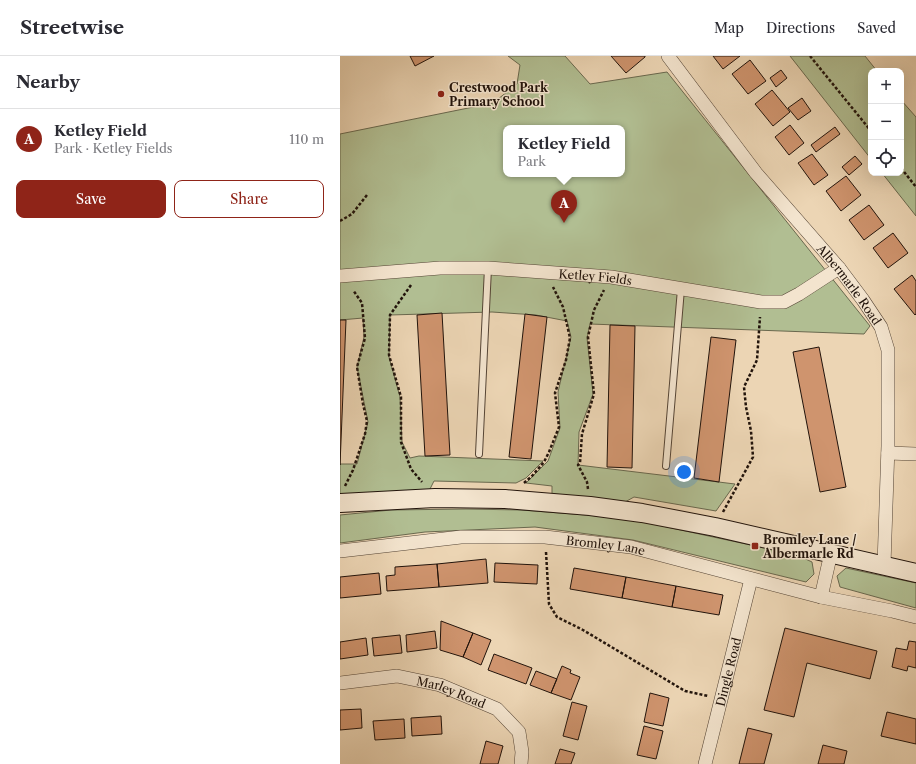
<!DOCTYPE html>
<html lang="en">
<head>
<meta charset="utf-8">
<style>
	body { margin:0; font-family:"Libre Caslon Text",serif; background:#f2f2f3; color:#2b2b33 }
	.controls { position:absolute; right:12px; top:12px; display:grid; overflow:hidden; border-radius:8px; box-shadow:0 4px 16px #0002 }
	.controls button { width:36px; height:36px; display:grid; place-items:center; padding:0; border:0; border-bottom:1px solid #e1e1e2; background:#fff; color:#2b2b33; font:20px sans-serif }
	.you { position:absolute; left:344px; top:416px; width:14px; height:14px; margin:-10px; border:3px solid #fff; border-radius:50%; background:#1a73e8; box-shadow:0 0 0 6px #1a73e833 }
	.badge { display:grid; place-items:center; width:26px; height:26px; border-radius:50%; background:#8f2418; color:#fff; font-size:13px; font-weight:700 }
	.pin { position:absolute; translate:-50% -33px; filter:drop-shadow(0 1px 2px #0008) }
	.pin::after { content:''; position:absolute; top:21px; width:14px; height:12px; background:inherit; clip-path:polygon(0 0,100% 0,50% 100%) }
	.popup { position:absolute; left:163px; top:69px; width:122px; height:52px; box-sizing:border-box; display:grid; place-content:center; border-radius:8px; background:#fff; filter:drop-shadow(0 1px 3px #0005); font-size:13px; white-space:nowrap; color:#7c7c81 }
	.popup b { font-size:15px; color:#2b2b33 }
	.popup::after { content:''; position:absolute; left:50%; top:100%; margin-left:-8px; border:8px solid transparent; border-top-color:#fff }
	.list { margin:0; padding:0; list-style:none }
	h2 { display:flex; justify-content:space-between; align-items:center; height:52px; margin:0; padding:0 16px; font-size:17px }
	h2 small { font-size:13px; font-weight:400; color:#7c7c81 }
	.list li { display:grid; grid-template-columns:26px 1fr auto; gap:12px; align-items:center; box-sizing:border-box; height:60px; padding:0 16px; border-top:1px solid #e1e1e2 }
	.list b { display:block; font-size:15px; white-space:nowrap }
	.list p { margin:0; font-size:13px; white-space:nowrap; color:#7c7c81 }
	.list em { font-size:13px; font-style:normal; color:#7c7c81 }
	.actions { display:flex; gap:8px; padding:12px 16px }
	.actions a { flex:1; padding:9px 0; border:1px solid #8f2418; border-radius:8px; text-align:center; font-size:14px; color:#8f2418 }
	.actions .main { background:#8f2418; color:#fff }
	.icon { flex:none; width:22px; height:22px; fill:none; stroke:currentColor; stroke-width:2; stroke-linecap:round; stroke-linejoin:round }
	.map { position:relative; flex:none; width:576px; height:708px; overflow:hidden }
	header { display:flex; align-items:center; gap:24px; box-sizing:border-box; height:56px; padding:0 20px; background:#fff; border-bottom:1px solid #e1e1e2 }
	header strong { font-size:19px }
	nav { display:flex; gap:22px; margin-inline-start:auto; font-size:14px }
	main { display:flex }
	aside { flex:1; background:#fff }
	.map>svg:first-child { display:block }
	.green { fill:#b1be92; stroke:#69684e; fill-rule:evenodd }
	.building { fill:#cf946e; stroke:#21130b }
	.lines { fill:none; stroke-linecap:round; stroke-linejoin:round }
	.lane-casing { stroke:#544435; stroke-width:8 }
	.street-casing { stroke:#544435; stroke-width:14 }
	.secondary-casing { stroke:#21130b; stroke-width:20 }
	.path { stroke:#21130b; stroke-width:2.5; stroke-dasharray:3 2; stroke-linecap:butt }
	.lane { stroke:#f3e4ce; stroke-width:6 }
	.street { stroke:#f3e4ce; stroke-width:13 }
	.secondary { stroke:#f3e4ce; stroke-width:18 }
	.poi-dot { fill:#8f2418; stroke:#f3e4ce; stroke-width:1.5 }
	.labels { text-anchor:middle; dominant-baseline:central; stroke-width:3; stroke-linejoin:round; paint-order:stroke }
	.poi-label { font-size:12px; font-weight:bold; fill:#21130b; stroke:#f3e4ce; text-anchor:start }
	.street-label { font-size:12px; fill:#21130b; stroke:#f3e4ce }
</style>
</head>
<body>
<header>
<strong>Streetwise</strong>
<nav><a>Map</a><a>Directions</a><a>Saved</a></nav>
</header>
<main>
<aside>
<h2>Nearby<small></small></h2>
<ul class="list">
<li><span class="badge">A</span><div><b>Ketley Field</b><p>Park · Ketley Fields</p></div><em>110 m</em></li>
</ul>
<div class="actions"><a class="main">Save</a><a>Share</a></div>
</aside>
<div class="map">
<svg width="576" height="708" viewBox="0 0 576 708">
	<rect width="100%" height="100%" fill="#ecd5b4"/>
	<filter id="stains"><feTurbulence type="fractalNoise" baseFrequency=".005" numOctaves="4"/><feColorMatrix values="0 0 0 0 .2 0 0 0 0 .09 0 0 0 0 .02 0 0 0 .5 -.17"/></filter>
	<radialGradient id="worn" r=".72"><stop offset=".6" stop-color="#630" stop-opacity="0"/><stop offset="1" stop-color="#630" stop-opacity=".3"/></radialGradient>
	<path class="green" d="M168 0H225L250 28 327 16 530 270 524 278 250 268 247 282 253 338 239 376 238 409 395 428 376 455 294 441 285 446 212 441V430L186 427 208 405 220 372 218 336 231 281 227 265 196 259 152 256 50 259 49 301 60 341 62 386 70 402 79 400 203 405 186 422 176 427 94 425 88 437 0 439V408H17L28 366 17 311 24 281 23 262 0 264V78L153 47 177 28 180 9ZM166 72H282V118H166Z
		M450 0H525L537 15H531V103Z
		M561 44 576 61V160L542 117H561Z
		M126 453 181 454 285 462 457 499 472 506 474 518 466 526 293 484 195 471 85 476 0 487V459L51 454Z
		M506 512 576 527V552L500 531 497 520Z"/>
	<path class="building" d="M70 0H94L75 10Z
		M271 0H305V1L286 17Z
		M373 0H400L383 13Z
		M410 4 426 25 408 38 392 18Z
		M441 14 447 22 436 31 430 22Z
		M432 34 450 56 433 70 415 48Z
		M462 42 471 55 458 64 448 52Z
		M450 69 464 87 449 99 435 81Z
		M495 71 500 78 476 96 471 89Z
		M472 98 488 119 474 129 458 107Z
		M515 100 522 108 509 119 502 111Z
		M506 120 521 139 501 155 486 135Z
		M529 149 544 169 524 184 509 164Z
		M553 177 568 197 548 212 533 192Z
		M572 219 576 225V258L575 259 554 233Z
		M102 257 110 399 85 400 77 259Z
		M185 258 207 261 191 403 169 401Z
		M0 264H6L0 409Z
		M270 269 295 270 292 412 267 411Z
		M371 281 396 284 379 426 354 422Z
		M479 291 506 431 480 436 453 296Z
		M146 503 148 527 99 531 97 508Z
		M155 507 198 509 197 528 154 526Z
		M97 508 99 531 47 535 46 520 55 519V511Z
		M234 512 286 521 282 542 230 533Z
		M39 517 41 538 0 542V521Z
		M286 521 336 530 332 551 282 542Z
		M336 530 383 539 379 559 332 551Z
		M101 565 133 577 123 601 100 594Z
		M445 572 537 595 530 623 467 607 454 661 424 654Z
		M95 575 97 592 67 596 66 579Z
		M133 577 151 584 141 609 123 601Z
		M60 579 62 597 34 600 32 582Z
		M26 582 28 599 0 603V586Z
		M569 585 576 586V612L568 610 567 615 552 611 556 592 567 594Z
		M154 598 192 612 186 628 148 614Z
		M222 610 231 614 230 617 240 621 231 644 211 637Z
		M196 615 217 623 211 637 190 629Z
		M310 637 329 642 323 670 304 666Z
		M232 646 247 650 238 684 223 680Z
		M21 653 22 672 0 674V654Z
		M547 656 576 663V688L541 680Z
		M101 660 102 678 72 680 71 662Z
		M64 663 65 682 35 684 33 665Z
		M304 670 323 675 316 703 297 699Z
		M408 672 432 678 424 708H399Z
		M146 685 163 690 158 708H140Z
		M483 689 507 695 504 708H478Z
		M220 693 235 697 231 708H215Z"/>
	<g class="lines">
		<g class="lane-casing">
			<path id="lane" d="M139 398 148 212
				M326 410 341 233"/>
		</g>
		<g class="street-casing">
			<g id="street">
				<path id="s1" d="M328 0 416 117 499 212 523 244 541 271 548 294V390L544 509"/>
				<path id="s2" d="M0 220 100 212H148L271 221 421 246H444L459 238 499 212"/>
				<path d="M548 397 576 398"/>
				<path id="s3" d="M0 495 121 481H205L291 491 481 541 552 555 576 561"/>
				<path d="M481 541 491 497"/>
				<path id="s4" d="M0 627 57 620 100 629 157 653 179 676 182 696 181 708"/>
				<path id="s5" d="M365 708 411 523"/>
			</g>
		</g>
		<g class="secondary-casing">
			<path id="secondary" d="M0 447 95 442 165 443 250 450 302 457 375 471 576 517"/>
		</g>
		<path class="path" d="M470 0 531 75
			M561 112 576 131
			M0 165 12 158 27 139
			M71 229 50 259 49 299 61 341V386L71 413 82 426
			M184 427 192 420 204 406 209 396 219 371 215 337 226 304 230 282 223 251 213 231
			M5 430 13 414 25 378 27 365 23 348 17 311 25 282 22 247 13 234
			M248 433 247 426 238 409 240 407 242 378 254 338 248 281 254 254 264 234
			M383 456 413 401 411 375 406 351 404 331 417 304 420 261
			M206 496 209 548 217 561 243 574 345 635 368 640"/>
		<use href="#lane" class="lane"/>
		<use href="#street" class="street"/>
		<use href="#secondary" class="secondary"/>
	</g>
	<g class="poi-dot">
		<circle cx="101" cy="38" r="4"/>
		<rect x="411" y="486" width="8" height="8" rx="2"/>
	</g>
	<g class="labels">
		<g class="poi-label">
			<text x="109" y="31">Crestwood Park<tspan x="109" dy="14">Primary School</tspan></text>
			<text x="423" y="483">Bromley Lane /<tspan x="423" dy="14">Albermarle Rd</tspan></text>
		</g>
		<g class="street-label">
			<text stroke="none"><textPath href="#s2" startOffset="256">Ketley Fields</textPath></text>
			<text stroke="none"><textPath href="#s1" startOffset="292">Albermarle Road</textPath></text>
			<text stroke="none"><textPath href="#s3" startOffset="267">Bromley Lane</textPath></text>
			<text stroke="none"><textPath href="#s5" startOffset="95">Dingle Road</textPath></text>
			<text stroke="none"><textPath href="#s4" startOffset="114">Marley Road</textPath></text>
		</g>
	</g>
	<rect width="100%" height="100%" filter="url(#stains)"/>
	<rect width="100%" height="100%" fill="url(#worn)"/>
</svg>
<div class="controls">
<button>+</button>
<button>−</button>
<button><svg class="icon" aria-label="locate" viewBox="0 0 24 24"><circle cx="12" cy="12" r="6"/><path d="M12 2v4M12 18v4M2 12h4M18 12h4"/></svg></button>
</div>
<div class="you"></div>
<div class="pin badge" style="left:224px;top:167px">A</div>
<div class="popup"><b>Ketley Field</b>Park</div>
</div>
</main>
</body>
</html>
